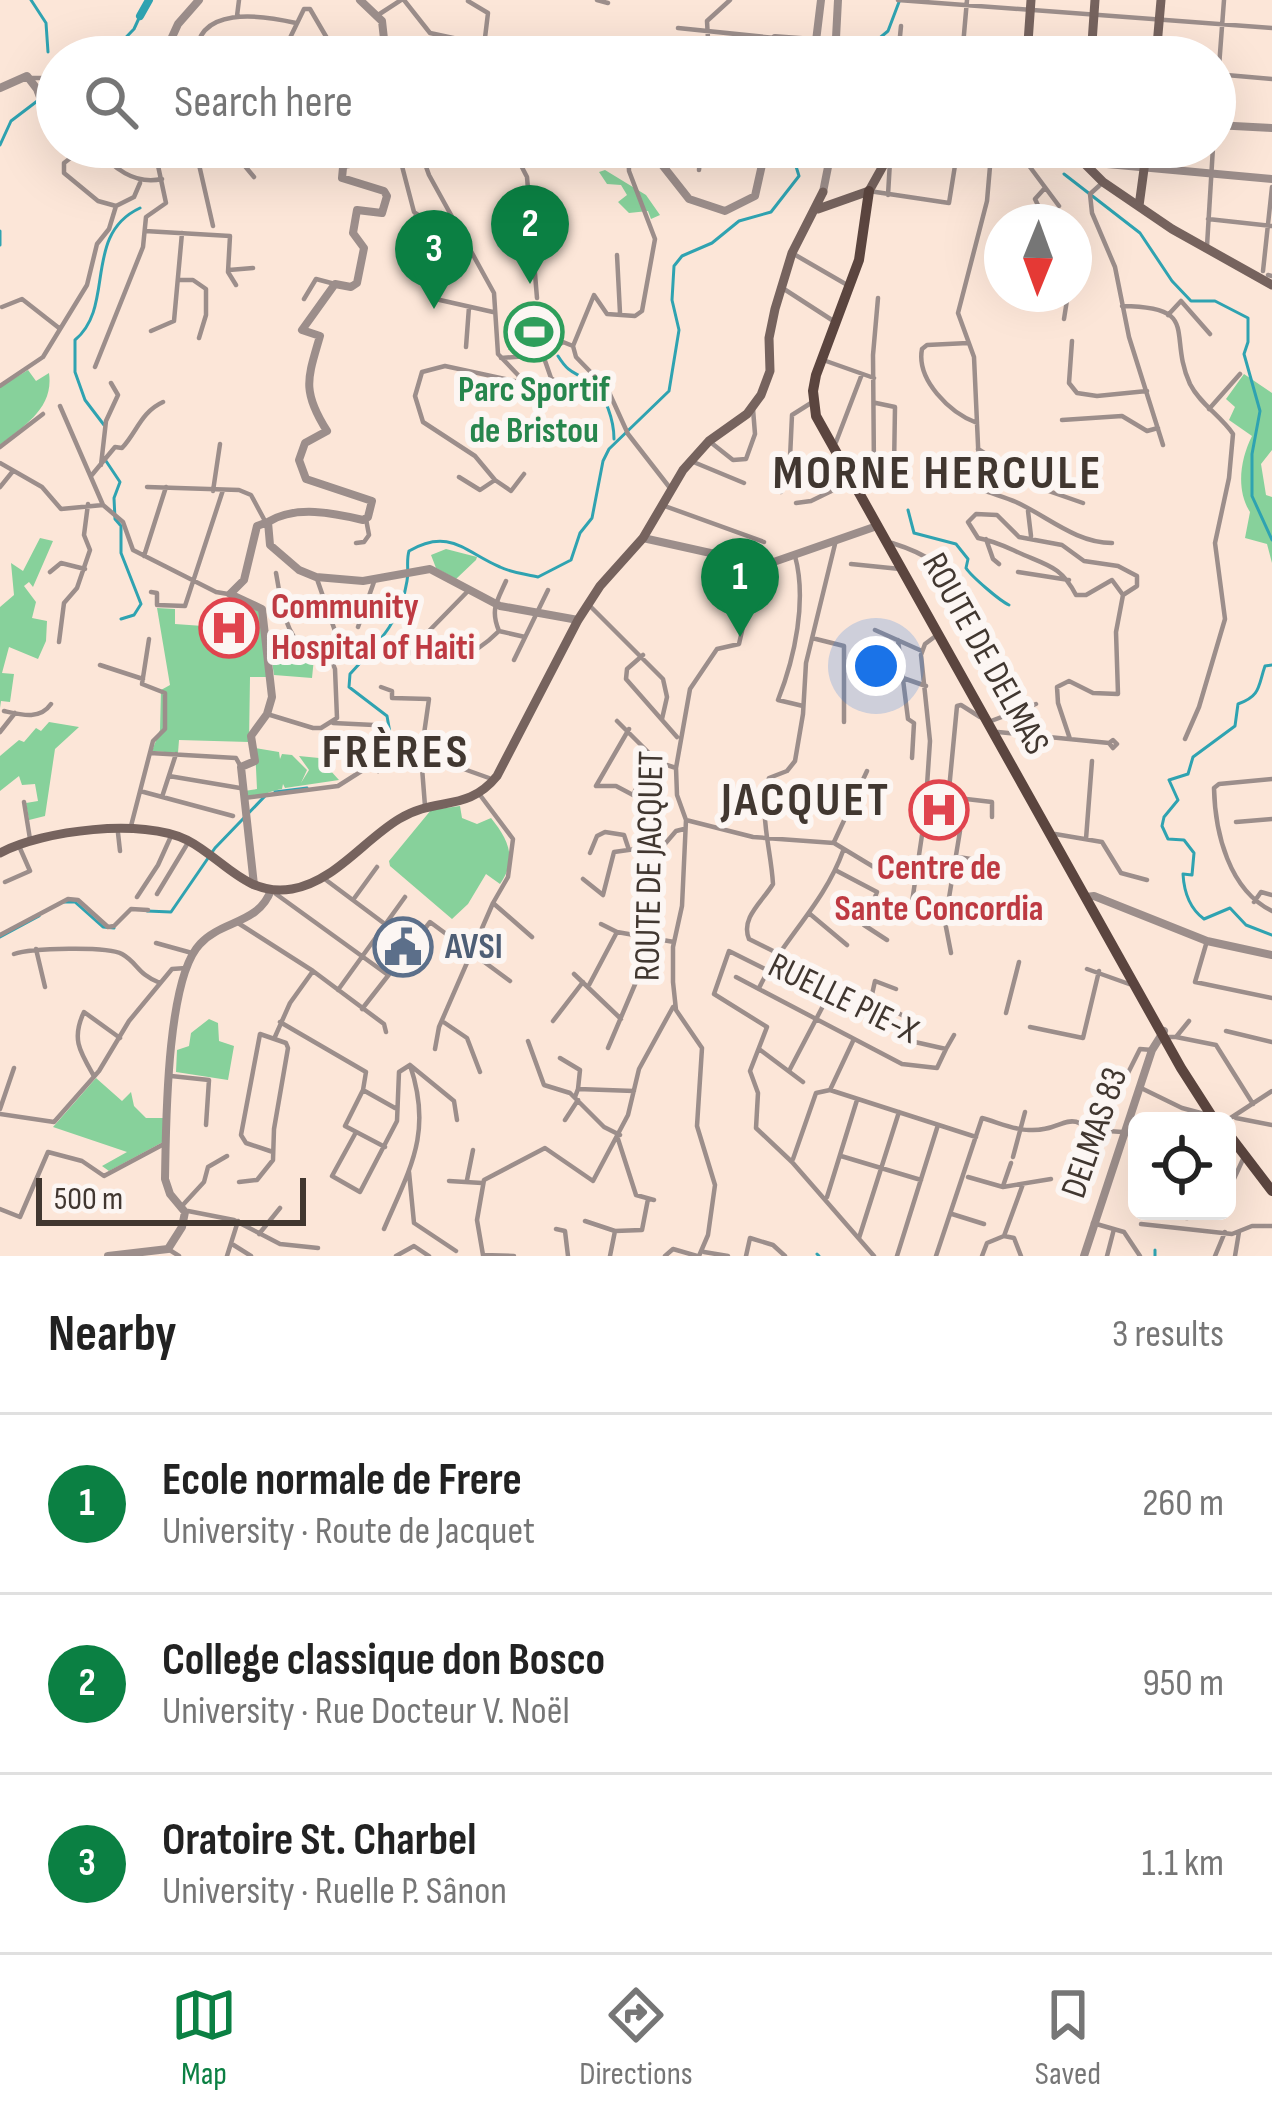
<!DOCTYPE html>
<html lang="en">
<head>
<meta charset="utf-8">
<style>
	body { margin:0; font-family:"Sofia Sans Condensed",sans-serif; background:#f6f6f6; color:#222 }
	.controls { position:absolute; right:36px; bottom:36px; display:grid; overflow:hidden; border-radius:18px; box-shadow:0 12px 48px #0002 }
	.controls button { width:108px; height:108px; display:grid; place-items:center; padding:0; border:0; border-bottom:3px solid #e0e0e0; background:#fff; color:#222; font:60px sans-serif }
	.compass { position:absolute; left:984px; top:204px; width:108px; height:108px; border-radius:50%; background:#fff; box-shadow:0 12px 48px #0002; rotate:181deg }
	.scale { position:absolute; left:36px; bottom:30px; width:270px; box-sizing:border-box; padding-left:12px; border:6px solid #413730; border-top:0; font-size:33px; line-height:42px; white-space:nowrap; color:#413730; -webkit-text-stroke:9px #fcf6f3; paint-order:stroke }
	.you { position:absolute; left:876px; top:666px; width:42px; height:42px; margin:-30px; border:9px solid #fff; border-radius:50%; background:#1a73e8; box-shadow:0 0 0 18px #1a73e833 }
	.badge { display:grid; place-items:center; width:78px; height:78px; border-radius:50%; background:#0b8043; color:#fff; font-size:39px; font-weight:700 }
	.pin { position:absolute; translate:-50% -99px; filter:drop-shadow(0 3px 6px #0008) }
	.pin::after { content:''; position:absolute; top:63px; width:42px; height:36px; background:inherit; clip-path:polygon(0 0,100% 0,50% 100%) }
	.list { margin:0; padding:0; list-style:none }
	h2 { display:flex; justify-content:space-between; align-items:center; height:156px; margin:0; padding:0 48px; font-size:51px }
	h2 small { font-size:39px; font-weight:400; color:#767676 }
	.list li { display:grid; grid-template-columns:78px 1fr auto; gap:36px; align-items:center; box-sizing:border-box; height:180px; padding:0 48px; border-top:3px solid #e0e0e0 }
	.list b { display:block; font-size:45px; white-space:nowrap }
	.list p { margin:0; font-size:39px; white-space:nowrap; color:#767676 }
	.list em { font-size:39px; font-style:normal; color:#767676 }
	.icon { flex:none; width:66px; height:66px; fill:none; stroke:currentColor; stroke-width:2; stroke-linecap:round; stroke-linejoin:round }
	.map { position:relative; flex:none; width:1272px; height:1256px; overflow:hidden }
	.search { position:absolute; background:#fff; box-shadow:0 12px 48px #0002; left:36px; right:36px; top:36px; height:132px; display:flex; align-items:center; gap:30px; box-sizing:border-box; padding:0 42px; border-radius:66px; color:#767676; font-size:45px }
	.sheet { height:696px; background:#fff }
	nav { display:flex; justify-content:space-around; align-items:center; box-sizing:border-box; height:168px; border-top:3px solid #e0e0e0; background:#fff; font-size:33px; color:#767676 }
	nav a { display:grid; justify-items:center; gap:6px }
	nav .on { color:#0b8043 }
	.map>svg:first-child { display:block }
	.green { fill:#87d19b }
	.lines { fill:none; stroke-linecap:round; stroke-linejoin:round }
	.stream { stroke:#2fa3b1; stroke-width:3 }
	.river { stroke:#2fa3b1; stroke-width:8 }
	.minor { stroke:#9c8e8b; stroke-width:4.5 }
	.tertiary { stroke:#9c8e8b; stroke-width:8 }
	.secondary { stroke:#76635e; stroke-width:9 }
	.primary { stroke:#5b453f; stroke-width:10 }
	.labels { text-anchor:middle; dominant-baseline:central; stroke-width:12; stroke-linejoin:round; paint-order:stroke }
	.leisure-label { font-size:36px; font-weight:bold; fill:#27864d; stroke:#fcf6f3 }
	.health-label { font-size:36px; font-weight:bold; fill:#be3a42; stroke:#fcf6f3; text-anchor:start }
	.street-label { font-size:36px; fill:#413730; stroke:#fcf6f3 }
	.service-label { font-size:36px; font-weight:bold; fill:#4e5e75; stroke:#fcf6f3; text-anchor:start }
	.district-label { font-size:48px; font-weight:bold; letter-spacing:3px; fill:#413730; stroke:#fcf6f3 }
</style>
</head>
<body>
<div class="map">
<svg width="1272" height="1256" viewBox="0 0 1272 1256">
	<rect width="100%" height="100%" fill="#fce6d8"/>
	<path class="green" d="M605 170 646 195 660 215 651 219 648 211 629 213 618 202 627 195 621 185 607 184 599 172Z
		M534 308 547 310 551 324H557L558 340 541 351 508 350 515 316Z
		M28 370 36 381 49 373C54 408 25 425 0 445V387Z
		M1244 374 1272 393V450L1261 464 1266 495 1272 497V563L1267 544 1245 538 1250 512C1236 490 1240 460 1252 436L1229 420 1235 407 1226 399Z
		M40 538 53 541 33 587 29 582 24 586 36 602 32 618 47 621 46 641 38 659 9 647 2 673 14 674 10 702 1 701 0 708V607L14 595 11 563 23 571Z
		M446 549 477 557 476 560 456 579 436 568 431 555Z
		M231 597 258 606 271 677H250L249 742 179 740 178 753 152 751 160 730 161 690 170 685 157 608 175 609V624L203 626Z
		M279 633 290 654 302 644 315 648 312 678 274 675 268 636Z
		M49 722 79 727 55 749 45 816 29 820 26 803 38 801 35 784 22 785 19 776 0 791V756L19 740 24 742 36 728 41 731Z
		M255 748 279 752 280 759 282 754 292 755 307 770 301 783 309 770 299 756 319 758 339 780 285 788 283 784 282 789C268 791 259 799 245 798L244 791 257 789Z
		M460 806 462 818 477 824 491 818C508 839 518 859 500 884L486 874 468 904 452 919 390 866 389 861 431 810Z
		M209 1019 218 1023 219 1041 234 1046 228 1080 176 1072 177 1050 189 1046 191 1033Z
		M96 1078 122 1101 131 1092 134 1106 146 1118H165L163 1142 109 1171 102 1166 127 1152 53 1127Z"/>
	<g class="lines">
		<path class="stream" d="M31 0 46 23 48 52
			M107 57 134 29 140 16
			M857 57 888 31 899 2
			M0 145 11 121 57 86
			M1064 174 1140 233 1172 281 1191 301H1215L1248 318V342L1244 354 1260 411 1252 454V496L1272 540
			M0 231V245
			M558 356C570 375 574 371 590 382 606 393 614 422 614 439
			M104 425 85 400 75 372V340C116 306 82 235 140 208
			M104 458 120 482 114 498 115 519 121 526V553L141 604 134 615 121 619
			M908 510 914 533 956 544 968 559 966 568C971 576 1000 601 1009 605
			M1272 665 1265 666C1258 686 1261 696 1238 704L1235 726 1193 757 1188 774 1169 780 1178 800 1164 817 1162 826 1168 839 1184 840 1194 853 1192 875 1183 874C1184 892 1189 908 1204 919L1230 908 1246 925 1272 935
			M370 764 385 758 390 733 387 716 349 687 350 674C376 645 401 622 407 581 409 570 406 561 409 551 450 527 466 553 500 567 512 573 525 574 538 577L571 560 580 533 592 518 603 461 609 449 669 391 679 330 672 300 674 266 682 256 712 243 739 221 771 212 799 176 790 147
			M275 792 307 788
			M63 902H75L103 927 114 928
			M147 911 171 912 215 848 266 795
			M0 937 39 916
			M1155 1250V1256
			M817 1254 819 1256"/>
		<path class="river" d="M140 16 149 0"/>
		<path class="minor" d="M404 0 430 33 509 50 522 57
			M597 0 608 3
			M898 0 1272 28
			M468 1 488 13 484 46
			M378 15 401 0
			M237 16 239 0
			M678 28 775 38
			M816 41 856 43
			M614 47 631 57
			M899 49 980 57
			M335 53 357 52
			M196 57C196 5 261 15 296 23
			M292 57 288 42 304 9H310L338 57
			M709 57 707 21 730 0
			M898 57 901 26
			M962 57 967 0
			M1215 74 1272 79
			M30 78H57
			M48 111 57 94
			M1215 120 1224 0
			M85 147 64 163V173L98 201 116 206
			M96 147C113 168 134 185 162 179
			M195 147 213 226
			M238 147 244 165 254 177
			M397 147 414 212 429 222 431 298 493 312
			M419 147 429 175 494 293 498 354 519 376V382
			M505 147 512 148 527 177 537 298
			M1011 152 1027 163 1059 206
			M991 155 987 201 958 313 974 357 980 489C992 494 1005 497 1016 502 1047 516 1076 543 1112 543
			M342 167 401 158
			M699 170 701 147
			M1100 185 1090 194 1092 213 1115 267 1129 337 1163 445
			M1044 189 1035 199 1046 222
			M869 191 949 203 957 153
			M888 195 890 161
			M116 206 134 197 140 183
			M1208 219 1272 226
			M497 225 530 231
			M145 231 230 236 228 272 236 285
			M1207 246 1213 147
			M792 253 849 286
			M617 255 620 313
			M405 258 416 214
			M229 270 253 268
			M1263 271 1272 187
			M1268 275 1272 276
			M178 280H193L206 289V315L199 338
			M784 289 835 322
			M1061 294 1067 300 1064 319
			M304 299 316 279 335 284
			M1122 306C1202 307 1167 334 1190 384 1200 404 1221 416 1233 434L1229 478 1215 543 1225 619 1199 707 1185 739
			M2 307 22 299 59 328
			M1168 315 1181 301 1210 334
			M151 331 174 321 182 233
			M1072 341 1069 383 1077 393 1097 396 1147 391
			M968 343 927 345 922 349C916 380 950 413 977 423
			M573 346 594 295 607 314 635 316 642 311 655 239 629 171 628 147
			M573 346 576 357 608 390 628 434 670 488
			M466 347 469 307
			M543 355 551 378 563 387
			M501 358 543 355 563 342 573 346
			M826 361 874 378
			M95 367 143 247 146 217 166 203 154 147
			M0 386 43 357 87 285 97 244 109 229 116 206
			M876 403 895 407 894 469
			M60 406 103 505 123 522 133 550 216 592 228 594
			M1209 409 1240 374
			M1062 420 1122 416 1147 431 1158 428
			M709 441 733 460 746 459 755 434 753 409
			M836 442 862 374
			M0 447 43 414
			M978 449 997 461 1020 468
			M691 461 744 483
			M0 463 42 487 61 509 103 505
			M101 465 106 421 118 395 111 383
			M980 467 1083 503
			M874 472 873 355 878 298
			M91 476 115 447 122 448C137 432 141 412 163 402
			M459 477 480 490 495 480 475 456 423 422 415 396 422 372 445 366 519 382
			M495 480 511 491 524 474
			M0 487 13 471
			M147 487 239 490 251 495 265 521
			M860 488 874 480V472L894 469 908 462
			M213 491 220 444
			M781 492 790 458 792 415 811 403
			M796 503 811 501 852 481
			M662 505 764 542
			M1028 511 1031 536
			M986 539 993 559 999 564
			M836 540 806 663 803 714 795 761 787 771 769 778C758 814 771 848 773 884 763 901 740 918 749 939L908 1018
			M356 543 364 542 369 535 366 519
			M892 543C927 554 942 564 961 595
			M144 556 166 487
			M795 556C807 600 795 657 778 700L803 706
			M851 564 900 569
			M50 572 61 563 85 569
			M1018 572 1069 580
			M276 573C281 599 283 630 304 649H327
			M506 581C497 601 490 610 499 631L525 637
			M151 592 157 593V605L185 606 223 490
			M588 604 663 679 667 697 662 719
			M358 627 375 579
			M875 630 922 651
			M812 638 844 646V722
			M405 639 409 652C442 672 474 656 499 631
			M898 640 908 719 914 723 912 758
			M59 642 64 603 77 588 90 550 84 535 88 504
			M643 655 627 669 626 679 677 737
			M514 660 548 590
			M433 661 424 648 426 634 468 591
			M100 665 143 679
			M903 678 926 686
			M381 687 392 691V698L429 699 421 755 425 806
			M4 711C22 715 40 720 51 704
			M267 714 313 728H321L337 718 335 669 327 649 335 631 317 579
			M617 721 658 762 676 768
			M991 721 1036 704
			M333 723 374 725 381 736 377 753
			M629 729 596 786H616L633 795 653 755
			M0 732 15 713
			M998 732 1109 743 1113 748 1117 744 1113 740 1109 743
			M1070 739 1058 703 1057 687 1069 681 1093 693 1118 694 1116 632 1123 595 1137 586V576L1118 566 1084 561 1062 545 1019 537 997 515 976 514 968 522 978 538C996 541 1008 548 1024 555 1050 566 1062 568 1076 595H1086L1112 580 1123 595
			M150 753 236 758 241 767
			M444 762 489 778
			M169 776 240 788
			M1272 779 1219 784 1214 788C1215 833 1229 890 1272 911
			M140 791 233 816
			M162 797 176 754
			M949 797 992 802V817
			M244 798 338 786 371 765 378 771
			M24 802 30 839
			M925 815 956 825 960 831 945 922 951 953
			M686 820 753 837 834 843 882 872
			M946 821 957 706 961 705 980 717
			M1236 822 1272 819
			M131 826 153 741 165 729V693L142 684 149 639
			M640 830 645 846
			M118 833 120 851
			M1055 834 1102 842 1121 873 1147 880
			M1086 839 1092 761
			M834 842 867 771
			M590 853 597 836 605 832 624 835 628 847
			M958 857 990 862
			M837 871 877 892 864 925 887 940
			M322 877 409 942
			M583 879 603 895 614 852 664 845 676 831 684 829
			M5 882 30 871 19 846
			M157 894 189 841
			M276 894 388 975
			M137 897 158 865 172 834
			M353 900 377 867
			M912 902 925 815 930 741 921 655 925 644 937 635
			M1254 902 1261 892 1272 895
			M493 903 532 937
			M810 914 847 945
			M238 923 313 971 384 1024 386 1032
			M601 924 617 932 674 942
			M0 935 68 899 78 900 108 927 114 926 131 909 148 910
			M1207 941 1195 982 1272 998
			M156 943 192 953
			M36 949 45 987
			M14 954C31 948 108 946 122 954 138 963 137 974 160 983
			M1087 969 1129 984
			M767 970 729 951 714 994 767 1027 750 1071 758 1093 756 1128 792 1162 874 1256
			M574 974 621 1019
			M736 977 902 1064 937 1068 946 1049 906 1040
			M589 985 617 932
			M759 988C783 939 824 904 843 851
			M338 990 405 897
			M871 999 875 981 896 989
			M362 1009 430 922 510 981
			M1006 1013 1019 962
			M442 1021 467 1038 480 1072
			M553 1021 583 982
			M280 1022 366 1072 363 1090 345 1126 385 1147
			M1030 1027 1083 1038 1099 971
			M1226 1031 1272 1042
			M1169 1037H1176L1189 1021
			M1176 1037 1216 1045 1253 1104
			M274 1039 290 1003 313 971
			M528 1041 544 1085 570 1093 604 1127 620 1135
			M608 1048 639 975 637 962
			M435 1049 439 1027 493 903 508 877 513 839 480 795
			M759 1049 803 1082
			M946 1049 954 1035
			M560 1058 580 1070 578 1089
			M410 1065 454 1101 457 1120
			M789 1071 835 983
			M94 1076C80 1052 71 1039 84 1012L120 1038
			M171 1076 209 1080 206 1125
			M1115 1086 1128 1073 1140 1049 1152 1050
			M1141 1088 1182 1108 1212 1116
			M363 1090 395 1108
			M830 1090 976 1137
			M830 1090 853 1041
			M575 1097 578 1089 634 1091
			M0 1109 14 1068
			M0 1114 54 1122 99 1071 129 1021 172 969 186 968
			M1236 1118 1272 1125
			M565 1120 578 1100
			M1226 1121 1272 1091
			M355 1134 332 1176 360 1192 397 1121 399 1072 410 1065C433 1133 410 1168 384 1229
			M618 1139 636 1195 654 1200
			M841 1156 921 1180
			M1013 1157 1025 1112
			M793 1159 816 1093 830 1090
			M409 1172 414 1223 456 1251
			M968 1177 1003 1187 1051 1179
			M467 1180 473 1150
			M449 1181 482 1183
			M239 1182 257 1180 273 1160 274 1129 288 1048 286 1043 260 1034 241 1135 246 1143 273 1152
			M1003 1186 1011 1163
			M1227 1194 1244 1157
			M827 1197 857 1100
			M181 1207 204 1182 208 1167 227 1156
			M0 1209 20 1217 48 1152 82 1161 104 1176 164 1144
			M188 1211 234 1220 280 1244 318 1248
			M952 1214 984 1224
			M1169 1216 1187 1218 1217 1211
			M585 1221 615 1231 610 1256
			M1093 1223 1124 1232 1140 1256
			M1141 1224 1232 1234 1252 1226H1272
			M556 1229 565 1231 568 1256
			M615 1231 642 1230 648 1199
			M259 1234 280 1208
			M1004 1236 1014 1238 1021 1256
			M859 1238 899 1112
			M232 1244 251 1256
			M168 1249 179 1256
			M704 1252 728 1256
			M483 1255 477 1220 484 1180 545 1148 593 1181 628 1115 639 1069 673 1007
			M483 1255 514 1256
			M227 1256 238 1221
			M396 1256 414 1246 429 1256
			M665 1256 673 1249 697 1256
			M699 1256 708 1235 715 1185 697 1126 702 1048 676 1010 673 982V947L682 906 686 820 677 795 676 768 690 689 717 649 739 644 757 565
			M746 1256 750 1238 773 1245 785 1256
			M897 1256 938 1125
			M936 1256 982 1118C997 1122 1014 1130 1029 1130 1066 1132 1068 1104 1098 1139L1108 1131 1122 1132
			M982 1256 987 1243 1004 1236 1023 1184
			M1107 1256 1114 1229
			M1215 1256 1225 1232
			M1235 1256 1239 1232"/>
		<path class="tertiary" d="M360 0 382 21 386 57
			M163 57 178 24 199 0
			M773 57 775 38 816 41 821 0
			M835 57 838 0
			M0 88 27 76 37 89 48 118 57 117
			M1215 125 1272 128
			M345 147 342 178 384 191 387 196 382 213 357 210 353 233 364 248 357 283 351 287 335 284 302 330 320 336C308 378 301 390 327 431L305 443 299 460 306 479 372 501 368 517 363 520C334 513 295 505 268 522L270 545 299 570 316 577 363 581 430 569 500 606 578 620
			M648 147 689 199 725 211 755 196 766 147
			M1085 162 1272 179
			M823 192 832 147
			M643 538 765 565 877 526
			M254 885 241 767 255 761 251 736 267 714 272 697 262 609 230 594 244 580 257 526 268 522
			M1086 897 1094 896 1207 941 1272 955
			M108 1256 168 1249 182 1227 185 1212 170 1194 165 1179C166 1128 166 979 200 944 222 920 259 924 271 890
			M1084 1256 1152 1050 1164 1031"/>
		<path class="secondary" d="M1027 57 1031 0
			M1091 57 1095 0
			M1156 57 1161 0
			M1068 147 1103 182 1172 229 1272 285
			M1139 206 1147 147
			M818 209 869 191 893 148 1011 152 1015 147
			M0 853C43 830 143 818 187 840 224 859 246 897 292 889 334 882 364 840 399 819 436 796 467 813 497 776L578 620 600 586 643 538 683 470 709 441 747 414 761 395 770 371 769 338 775 309 792 253 823 192"/>
		<path class="primary" d="M869 191 859 260 816 375 813 391 816 416 1181 1068 1215 1121
			M1227 1132 1272 1191"/>
	</g>
	<defs>
		<g id="stadium-ring" transform="scale(3)"><circle r="9.5" fill="#fcf6f3" stroke="#2e9e5b" stroke-width="1.5"/><path d="M0-5a6.5 5 0 1 0 0 10a6.5 5 0 1 0 0-10ZM-3.5-1.8h7v3.6h-7Z" fill="#2e9e5b"/></g>
		<g id="hospital-ring" transform="scale(3)"><circle r="9.5" fill="#fcf6f3" stroke="#e0444e" stroke-width="1.5"/><path d="M-5-5h3v3.5h4V-5h3V5h-3V1.5h-4V5h-3Z" fill="#e0444e"/></g>
		<g id="civic-ring" transform="scale(3)"><circle r="9.5" fill="#fcf6f3" stroke="#5c6f8a" stroke-width="1.5"/><path d="M-.6-6.5H3V-4.5H.6V-3L4-1V1h2V6H-6V1h2V-1L-.6-3ZM-1.2 2.5V6h2.4V2.5Z" fill="#5c6f8a"/></g>
	</defs>
	<g fill-rule="evenodd">
		<use href="#stadium-ring" x="534" y="332"/>
		<use href="#hospital-ring" x="229" y="628"/>
		<use href="#hospital-ring" x="939" y="810"/>
		<use href="#civic-ring" x="403" y="947"/>
	</g>
	<g class="labels">
		<g class="leisure-label">
			<text x="534" y="390">Parc Sportif<tspan x="534" dy="41">de Bristou</tspan></text>
		</g>
		<g class="health-label">
			<text x="271" y="607">Community<tspan x="271" dy="41">Hospital of Haiti</tspan></text>
			<text x="939" y="868" text-anchor="middle">Centre de<tspan x="939" dy="41">Sante Concordia</tspan></text>
		</g>
		<g class="street-label">
			<text transform="translate(985 654) rotate(61)">ROUTE DE DELMAS</text>
			<text transform="translate(650 866) rotate(-89)">ROUTE DE JACQUET</text>
			<text transform="translate(843 999) rotate(26)">RUELLE PIE-X</text>
			<text transform="translate(1095 1133) rotate(-71)">DELMAS 83</text>
		</g>
		<g class="service-label">
			<text x="445" y="947">AVSI</text>
		</g>
		<g class="district-label">
			<text x="938" y="473">MORNE HERCULE</text>
			<text x="396" y="752">FRÈRES</text>
			<text x="806" y="800">JACQUET</text>
		</g>
	</g>
</svg>
<div class="controls">
<button><svg class="icon" aria-label="locate" viewBox="0 0 24 24"><circle cx="12" cy="12" r="6"/><path d="M12 2v4M12 18v4M2 12h4M18 12h4"/></svg></button>
</div>
<svg class="compass" viewBox="-18 -18 36 36"><path d="M0-13l5 13h-10z" fill="#e53935"/><path d="M0 13l5-13h-10z" fill="#767676"/></svg>
<div class="scale">500 m</div>
<div class="you"></div>
<div class="pin badge" style="left:740px;top:637px">1</div>
<div class="pin badge" style="left:530px;top:284px">2</div>
<div class="pin badge" style="left:434px;top:309px">3</div>
<div class="search"><svg class="icon" aria-label="search" viewBox="0 0 24 24"><circle cx="10" cy="10" r="6"/><path d="M15 15l6 6"/></svg>Search here</div>
</div>
<section class="sheet">
<h2>Nearby<small>3 results</small></h2>
<ul class="list">
<li><span class="badge">1</span><div><b>Ecole normale de Frere</b><p>University · Route de Jacquet</p></div><em>260 m</em></li>
<li><span class="badge">2</span><div><b>College classique don Bosco</b><p>University · Rue Docteur V. Noël</p></div><em>950 m</em></li>
<li><span class="badge">3</span><div><b>Oratoire St. Charbel</b><p>University · Ruelle P. Sânon</p></div><em>1.1 km</em></li>
</ul>
</section>
<nav>
<a class="on"><svg class="icon" aria-label="map" viewBox="0 0 24 24"><path d="M3 6l6-2 6 2 6-2v14l-6 2-6-2-6 2zM9 4v14M15 6v14"/></svg>Map</a>
<a><svg class="icon" aria-label="directions" viewBox="0 0 24 24"><path d="M12 3l9 9-9 9-9-9zM9 14v-3h6M13 9l2 2-2 2"/></svg>Directions</a>
<a><svg class="icon" aria-label="saved" viewBox="0 0 24 24"><path d="M7 4h10v16l-5-4-5 4z"/></svg>Saved</a>
</nav>
</body>
</html>
